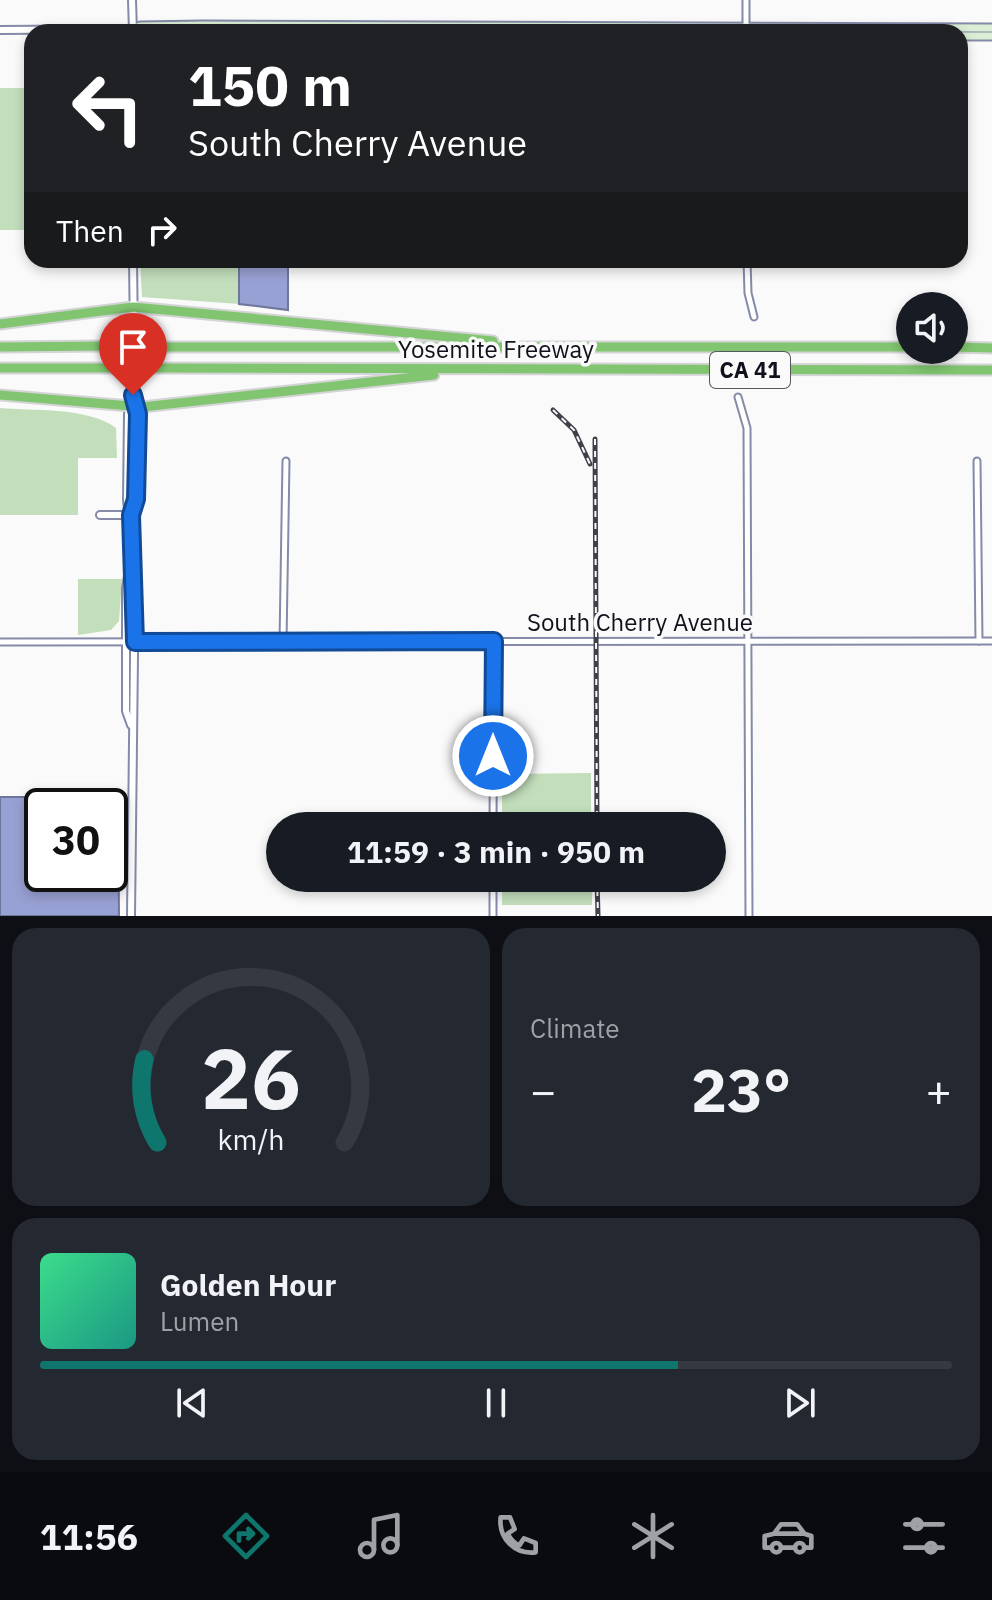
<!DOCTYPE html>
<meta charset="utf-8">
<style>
body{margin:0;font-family:"IBM Plex Sans",sans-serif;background:#242831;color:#f1f3f6;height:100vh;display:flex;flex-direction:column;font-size:30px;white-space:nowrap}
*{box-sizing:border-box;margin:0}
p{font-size:26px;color:#9ea1a6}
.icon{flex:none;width:44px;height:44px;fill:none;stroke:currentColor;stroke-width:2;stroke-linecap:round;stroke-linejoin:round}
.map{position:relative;height:916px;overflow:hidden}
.panel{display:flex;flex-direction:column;gap:12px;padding:12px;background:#0d0f14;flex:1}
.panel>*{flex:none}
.top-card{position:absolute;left:24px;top:24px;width:944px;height:244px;border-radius:24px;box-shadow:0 4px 12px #0003;background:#202124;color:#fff;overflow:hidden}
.controls{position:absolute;left:896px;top:292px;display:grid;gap:16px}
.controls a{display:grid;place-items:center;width:72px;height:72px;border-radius:50%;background:#171b24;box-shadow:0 4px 12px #0003;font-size:40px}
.speed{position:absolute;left:24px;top:788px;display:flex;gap:16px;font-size:40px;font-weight:700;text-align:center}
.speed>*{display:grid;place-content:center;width:104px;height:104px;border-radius:50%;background:#171b24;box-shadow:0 4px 12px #0003;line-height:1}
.speed .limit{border:4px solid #111;border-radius:12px;background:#fff;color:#111}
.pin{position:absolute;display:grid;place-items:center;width:68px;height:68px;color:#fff;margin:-82px -34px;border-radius:50% 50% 50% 0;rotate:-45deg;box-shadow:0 0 8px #0007}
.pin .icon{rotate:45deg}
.me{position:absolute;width:88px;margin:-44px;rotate:0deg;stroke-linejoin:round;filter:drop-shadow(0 0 6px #0008)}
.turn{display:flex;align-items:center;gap:28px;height:168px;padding:0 32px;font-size:36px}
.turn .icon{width:104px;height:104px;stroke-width:2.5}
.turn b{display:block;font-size:56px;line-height:68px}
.then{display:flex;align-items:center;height:76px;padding:0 32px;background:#0003;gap:16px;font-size:30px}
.big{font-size:60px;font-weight:700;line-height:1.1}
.panel .tile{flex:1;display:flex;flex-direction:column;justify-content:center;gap:12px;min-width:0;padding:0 28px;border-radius:24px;background:#242831}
.panel .dial{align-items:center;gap:0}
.dial svg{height:208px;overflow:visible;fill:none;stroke:#363941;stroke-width:7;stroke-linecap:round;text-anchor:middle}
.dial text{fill:#f1f3f6;stroke:none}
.song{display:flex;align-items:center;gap:24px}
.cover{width:96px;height:96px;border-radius:12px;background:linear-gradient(135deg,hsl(150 70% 55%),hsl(170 70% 35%))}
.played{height:8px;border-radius:4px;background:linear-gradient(90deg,#0f766e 70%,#363941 70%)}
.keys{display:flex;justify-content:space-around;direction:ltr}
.heat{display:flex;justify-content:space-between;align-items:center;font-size:44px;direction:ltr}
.panel .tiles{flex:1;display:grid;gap:12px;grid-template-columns:1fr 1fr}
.tile:last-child{grid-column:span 2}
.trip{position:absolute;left:266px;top:812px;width:460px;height:80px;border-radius:40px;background:#171b24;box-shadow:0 4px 12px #0003;font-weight:700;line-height:80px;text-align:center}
.tabs{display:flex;height:128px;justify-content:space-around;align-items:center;background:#090b0e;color:#9ea1a6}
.tabs .icon{width:56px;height:56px}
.tabs .current{color:#0f766e}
.tabs b{font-size:36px;color:#f1f3f6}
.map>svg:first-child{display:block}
</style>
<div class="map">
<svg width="992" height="916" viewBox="0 0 992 916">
<rect width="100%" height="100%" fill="#fafafa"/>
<g fill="#c2debb">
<rect x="0" y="88" width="32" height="142"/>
<polygon points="140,260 239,260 239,304 142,297"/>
<path d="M 0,408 C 34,411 88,407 116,428 L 117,458 L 78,458 L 78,515 L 0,515 Z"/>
<polygon points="78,579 122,579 119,621 111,630 78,635"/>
<polygon points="591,773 591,826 502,826 502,774"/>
<rect x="502" y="878" width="90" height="27"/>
</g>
<g fill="#98a1d3" stroke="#6f769c" stroke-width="2" fill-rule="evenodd">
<polygon points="239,260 288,260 288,310 239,304"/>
<path d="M 0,797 L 118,797 L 119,916 L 0,916 ZM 42,806 L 110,806 L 110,874 L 42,874 Z"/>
</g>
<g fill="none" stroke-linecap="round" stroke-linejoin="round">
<defs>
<g id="minor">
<polyline points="746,0 746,32"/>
<polyline points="747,260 748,293 754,317"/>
<polyline points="738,397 747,428 749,916"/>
<polyline points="977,461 979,641"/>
<polyline points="0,642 992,641"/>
<polyline points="283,642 286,461"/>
<polyline points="493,826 494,641"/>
<polyline points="493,916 493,878"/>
</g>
<g id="tertiary">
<polyline points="132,0 133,32"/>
<polyline points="0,30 133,29"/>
<polyline points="100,515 131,515 136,499 133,260"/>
<polyline points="131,725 126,711 126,588 131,558"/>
<polyline points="131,916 135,569 127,500 128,414 133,407"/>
</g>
<g id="secondary">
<polyline points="133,29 140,26 203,25 992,28"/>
<polyline points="960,36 992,36"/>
</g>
<g id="motorway">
<polyline points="0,324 133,307 493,341"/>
<polyline points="0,347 104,346"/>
<polyline points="155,347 910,347"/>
<polyline points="954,347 992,348"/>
<polyline points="0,368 104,368"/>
<polyline points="154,368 992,370"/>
<polyline points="0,395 142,407 434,375"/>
</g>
</defs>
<use href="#minor" stroke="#848aa8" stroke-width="9"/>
<use href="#tertiary" stroke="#848aa8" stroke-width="10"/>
<use href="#secondary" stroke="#848aa8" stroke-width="11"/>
<use href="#motorway" stroke="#d4d4d6" stroke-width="13"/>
<use href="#minor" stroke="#fff" stroke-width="5"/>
<use href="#tertiary" stroke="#fff" stroke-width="6"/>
<use href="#secondary" stroke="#d9eed4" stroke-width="7"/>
<use href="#motorway" stroke="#81c570" stroke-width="9"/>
<defs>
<g id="rail">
<polyline points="553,410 574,430 590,464"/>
<polyline points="595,439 597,826"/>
<polyline points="597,878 598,916"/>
</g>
</defs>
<use href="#rail" stroke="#3f4049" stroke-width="5"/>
<use href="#rail" stroke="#fafafa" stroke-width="2" stroke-dasharray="6" stroke-linecap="butt"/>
<defs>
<g id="motorway-bridge">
<polyline points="104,346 155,347"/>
<polyline points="104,368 154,368"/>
</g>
</defs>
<use href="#motorway-bridge" stroke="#d4d4d6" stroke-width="13" stroke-linecap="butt"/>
<use href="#motorway-bridge" stroke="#81c570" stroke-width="9"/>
</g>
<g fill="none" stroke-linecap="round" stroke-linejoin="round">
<defs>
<polyline id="route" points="133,395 138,414 136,499 131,515 135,642 494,641 493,756"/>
</defs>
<use href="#route" stroke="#114b97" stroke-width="20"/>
<use href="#route" stroke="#1a73e8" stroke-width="14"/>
</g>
<g text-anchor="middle" stroke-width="7" stroke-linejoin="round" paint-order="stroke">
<rect fill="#fafafa" stroke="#56575f" stroke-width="2" x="710" y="352" width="80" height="36" rx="6"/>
<g font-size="22" font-weight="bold" fill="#10111c">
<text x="750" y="378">CA 41</text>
</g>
<g font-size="24" fill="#10111c" stroke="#fafafa">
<text x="496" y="358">Yosemite Freeway</text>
<text x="640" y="631">South Cherry Avenue</text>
</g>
</g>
</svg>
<div class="controls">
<a><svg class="icon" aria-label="sound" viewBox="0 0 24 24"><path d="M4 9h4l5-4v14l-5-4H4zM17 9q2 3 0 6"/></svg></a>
</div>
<div class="speed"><div class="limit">30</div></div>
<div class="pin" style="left:133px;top:395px;background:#d93025"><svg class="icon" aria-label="arrive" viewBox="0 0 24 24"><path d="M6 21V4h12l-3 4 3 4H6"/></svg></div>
<svg class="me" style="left:493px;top:756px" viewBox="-20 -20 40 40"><circle r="17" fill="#1a73e8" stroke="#fff" stroke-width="3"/><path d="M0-11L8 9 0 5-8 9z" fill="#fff"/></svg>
<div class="trip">11:59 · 3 min · 950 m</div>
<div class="top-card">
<div class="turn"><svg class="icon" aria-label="left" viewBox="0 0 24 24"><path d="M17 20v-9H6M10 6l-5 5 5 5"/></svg><div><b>150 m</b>South Cherry Avenue</div></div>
<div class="then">Then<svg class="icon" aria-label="right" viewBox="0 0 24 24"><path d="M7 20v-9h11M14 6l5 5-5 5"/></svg></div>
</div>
</div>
<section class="panel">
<div class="tiles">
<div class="tile dial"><svg viewBox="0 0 100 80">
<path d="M14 69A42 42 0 1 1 86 69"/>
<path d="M14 69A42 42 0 0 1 9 37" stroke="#0f766e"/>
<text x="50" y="56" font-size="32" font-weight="700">26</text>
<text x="50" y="72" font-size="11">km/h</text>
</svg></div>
<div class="tile"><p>Climate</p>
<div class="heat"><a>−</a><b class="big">23°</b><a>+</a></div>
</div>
<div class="tile">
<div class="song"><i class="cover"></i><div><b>Golden Hour</b><p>Lumen</p></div></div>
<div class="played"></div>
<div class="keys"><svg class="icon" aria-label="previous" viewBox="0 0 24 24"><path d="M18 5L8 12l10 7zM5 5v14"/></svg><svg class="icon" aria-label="pause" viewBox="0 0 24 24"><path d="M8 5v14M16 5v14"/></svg><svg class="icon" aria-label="next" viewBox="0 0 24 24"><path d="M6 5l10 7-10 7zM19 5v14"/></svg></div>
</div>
</div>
</section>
<nav class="tabs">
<b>11:56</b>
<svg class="icon current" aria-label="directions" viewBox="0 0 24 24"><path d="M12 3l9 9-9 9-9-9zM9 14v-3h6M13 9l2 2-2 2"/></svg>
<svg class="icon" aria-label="music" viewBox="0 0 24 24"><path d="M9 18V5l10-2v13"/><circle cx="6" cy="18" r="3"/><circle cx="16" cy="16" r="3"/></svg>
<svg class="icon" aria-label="phone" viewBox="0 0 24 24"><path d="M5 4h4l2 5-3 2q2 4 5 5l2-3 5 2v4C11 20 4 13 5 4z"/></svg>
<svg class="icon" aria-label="climate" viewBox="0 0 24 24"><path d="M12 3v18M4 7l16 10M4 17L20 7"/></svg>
<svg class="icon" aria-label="car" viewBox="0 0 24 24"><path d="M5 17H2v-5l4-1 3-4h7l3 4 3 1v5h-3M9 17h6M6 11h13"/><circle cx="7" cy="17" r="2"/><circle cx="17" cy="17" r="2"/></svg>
<svg class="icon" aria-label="filters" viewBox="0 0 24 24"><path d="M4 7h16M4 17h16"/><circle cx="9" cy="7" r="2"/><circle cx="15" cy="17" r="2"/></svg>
</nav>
